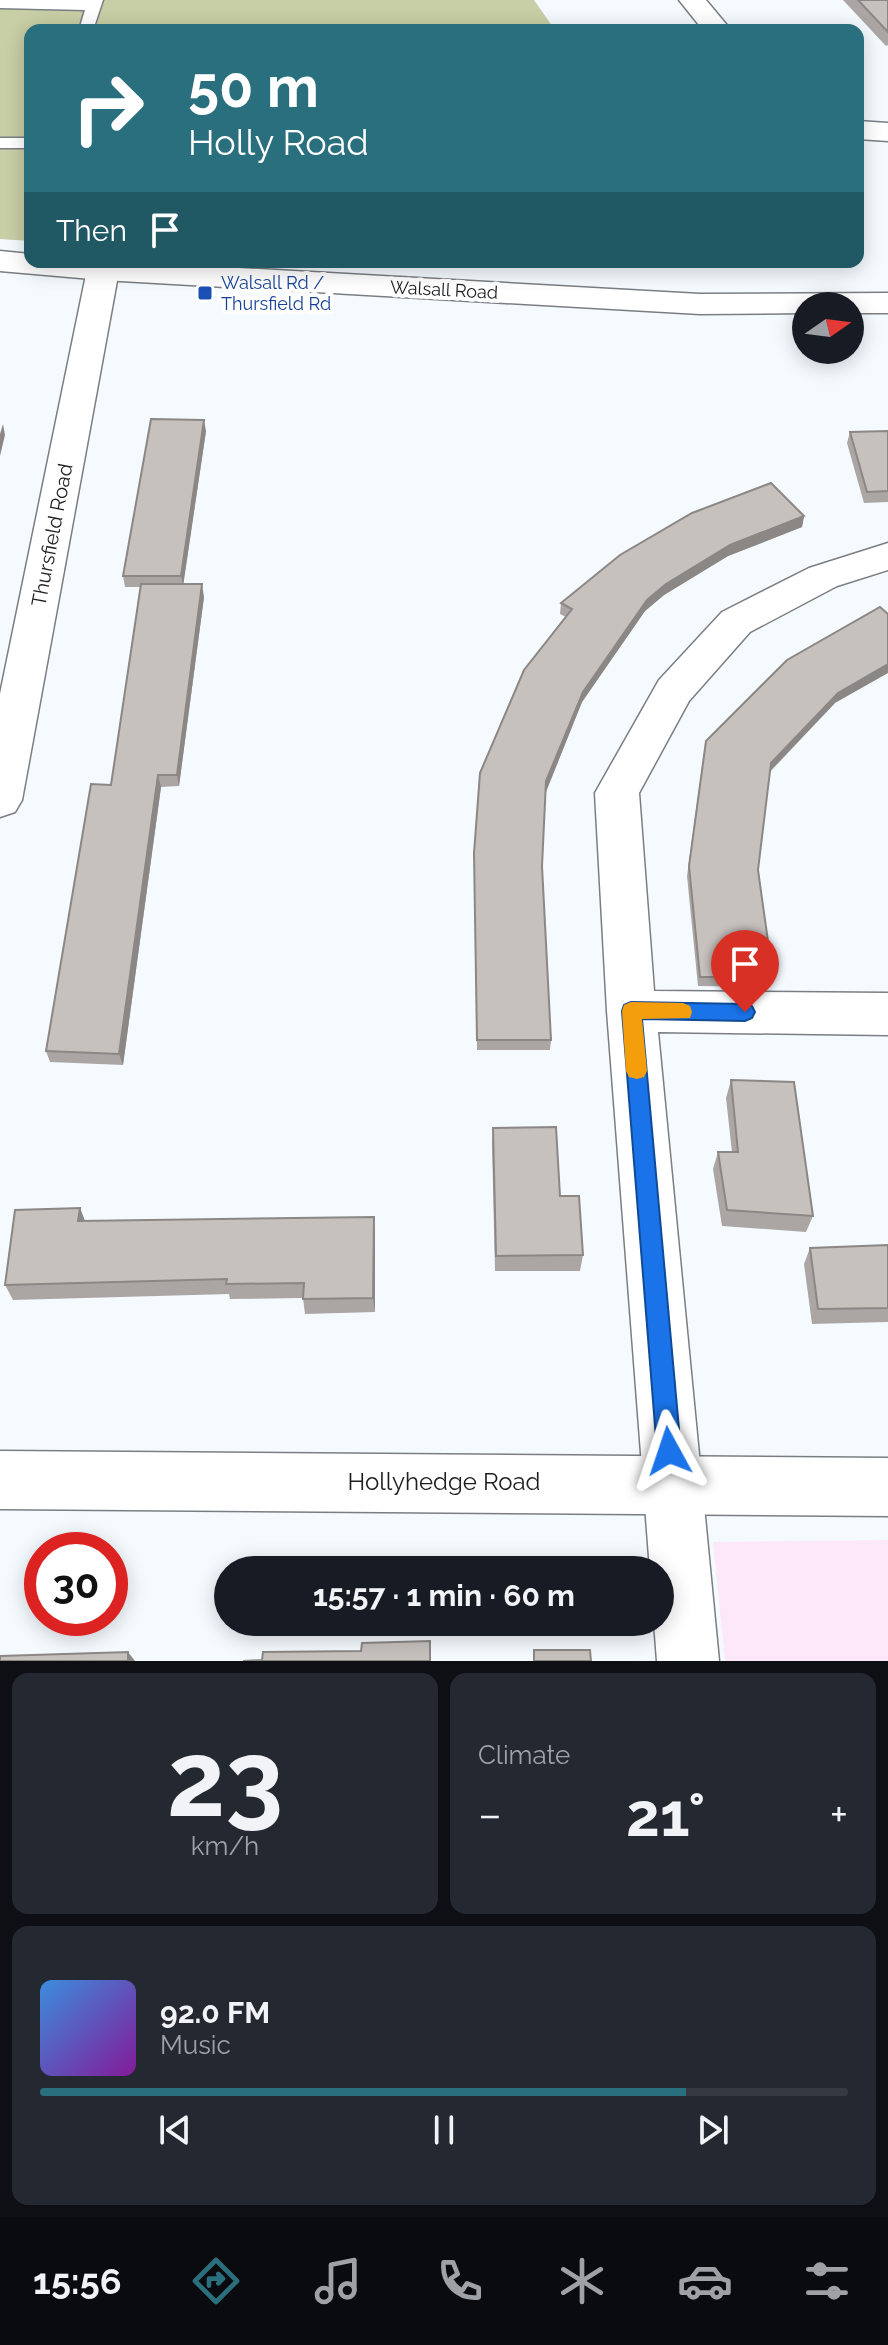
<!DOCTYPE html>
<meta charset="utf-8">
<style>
body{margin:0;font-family:Raleway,sans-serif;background:#242831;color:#f1f3f6;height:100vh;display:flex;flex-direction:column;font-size:30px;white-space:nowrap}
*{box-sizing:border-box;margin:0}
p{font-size:26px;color:#9ea1a6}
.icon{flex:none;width:44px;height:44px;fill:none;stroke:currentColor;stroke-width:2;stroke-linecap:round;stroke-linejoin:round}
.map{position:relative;height:1661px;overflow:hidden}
.drawer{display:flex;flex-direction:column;gap:12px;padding:12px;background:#0d0f14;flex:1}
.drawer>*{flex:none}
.guide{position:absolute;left:24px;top:24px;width:840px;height:244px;border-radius:16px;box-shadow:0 4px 20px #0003;background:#296f7d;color:#fff;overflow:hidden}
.needle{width:52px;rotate:76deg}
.buttons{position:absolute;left:792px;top:292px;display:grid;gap:16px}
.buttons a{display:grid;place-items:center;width:72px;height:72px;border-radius:50%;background:#171b24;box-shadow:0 4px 20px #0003;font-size:40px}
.speed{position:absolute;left:24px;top:1532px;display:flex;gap:16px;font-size:40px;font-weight:700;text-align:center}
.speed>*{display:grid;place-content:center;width:104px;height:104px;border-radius:50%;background:#171b24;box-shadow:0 4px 20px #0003;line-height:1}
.speed .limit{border:12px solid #d22;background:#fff;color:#111}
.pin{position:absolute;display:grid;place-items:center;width:68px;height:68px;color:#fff;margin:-82px -34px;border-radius:50% 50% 50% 0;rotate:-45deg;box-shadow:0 0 8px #0007}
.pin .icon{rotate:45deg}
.me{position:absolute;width:88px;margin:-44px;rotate:355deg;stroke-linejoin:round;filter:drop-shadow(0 0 6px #0008)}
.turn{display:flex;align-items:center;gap:28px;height:168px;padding:0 32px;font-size:36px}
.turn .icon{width:104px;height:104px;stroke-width:2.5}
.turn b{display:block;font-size:56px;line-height:68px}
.then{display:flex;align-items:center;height:76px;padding:0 32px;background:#0003;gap:16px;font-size:30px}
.big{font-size:60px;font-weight:700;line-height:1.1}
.drawer .card{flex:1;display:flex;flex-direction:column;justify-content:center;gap:12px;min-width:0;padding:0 28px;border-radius:16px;background:#242831}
.drawer .dial{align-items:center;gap:0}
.dial b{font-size:104px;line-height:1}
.song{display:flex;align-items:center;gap:24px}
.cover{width:96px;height:96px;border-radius:12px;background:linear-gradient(135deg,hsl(210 70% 55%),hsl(290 70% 35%))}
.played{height:8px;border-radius:4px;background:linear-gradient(90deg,#296f7d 80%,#363941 80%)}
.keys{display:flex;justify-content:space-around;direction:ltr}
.heat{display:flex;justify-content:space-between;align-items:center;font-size:44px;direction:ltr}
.drawer .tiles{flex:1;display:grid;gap:12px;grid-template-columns:1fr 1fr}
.card:last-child{grid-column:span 2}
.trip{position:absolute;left:214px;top:1556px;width:460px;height:80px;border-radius:40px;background:#171b24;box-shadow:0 4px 20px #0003;font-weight:700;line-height:80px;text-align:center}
.dock{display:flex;height:128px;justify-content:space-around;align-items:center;background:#090b0e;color:#9ea1a6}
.dock .icon{width:56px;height:56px}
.dock .on{color:#296f7d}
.dock b{font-size:36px;color:#f1f3f6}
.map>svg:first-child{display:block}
</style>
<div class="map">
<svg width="888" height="1661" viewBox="0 0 888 1661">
<rect width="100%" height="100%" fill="#f5faff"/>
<polygon fill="#fce8f8" points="888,1540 888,1661 725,1661 713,1542"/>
<polygon fill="#c8cea5" points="0,0 534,0 555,30 30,30 30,241 0,239"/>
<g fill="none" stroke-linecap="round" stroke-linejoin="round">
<defs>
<g id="service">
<polygon points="0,0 103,0 93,30 79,30 85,10 0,8"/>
<rect x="0" y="138" width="30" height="10"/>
</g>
<g id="minor">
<polygon points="679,0 706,0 731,30 703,30"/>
<polygon points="858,121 888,123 888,141 858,139"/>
<polygon points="96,262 114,263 119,270 22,800 15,812 0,817 0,694 87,270"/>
<polygon points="888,543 888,570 837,586 750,632 689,701 639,793 654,991 888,993 888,1035 658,1032 719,1661 657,1661 654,1622 660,1622 660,1570 650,1570 607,1011 595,793 659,680 722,612 809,568"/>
</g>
<polygon id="tertiary" points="0,1451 888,1458 888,1516 0,1509"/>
<polygon id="primary" points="0,251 30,254 30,262 132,262 700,294 888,293 888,313 850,313 850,306 806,306 806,313 700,314 103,280 0,271"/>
</defs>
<use href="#service" stroke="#7a7e82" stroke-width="3"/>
<use href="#minor" stroke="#7a7e82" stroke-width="3"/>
<use href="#tertiary" stroke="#7a7e82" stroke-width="3"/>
<use href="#primary" stroke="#7a7e82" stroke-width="3"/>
<use href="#service" fill="#fff" fill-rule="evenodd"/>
<use href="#minor" fill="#fff" fill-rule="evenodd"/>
<use href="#tertiary" fill="#fff" fill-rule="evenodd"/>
<use href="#primary" fill="#fff" fill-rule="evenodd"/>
</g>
<g fill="#aba6a3">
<polygon points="843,0 888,0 888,45 886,46"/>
<polygon points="206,431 183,584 204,597 179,786 161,787 123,1065 50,1062 46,1051 111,785 140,587 125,587 123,576"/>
<polygon points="888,431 888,502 864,503 847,443 850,432"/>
<polygon points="804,516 802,527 728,556 664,595 645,611 582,702 546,791 542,866 551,1040 550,1050 477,1050 474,864 566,617 560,614 561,603"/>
<polygon points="835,703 770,772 758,870 773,977 770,987 698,986 687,876 704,752"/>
<polygon points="731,1080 813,1216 806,1232 722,1226 713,1169 718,1152 732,1152 726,1098"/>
<polygon points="493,1128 560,1196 583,1255 580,1271 495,1271 492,1144"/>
<polygon points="80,1208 85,1221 374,1217 375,1233 375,1312 305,1314 303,1298 230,1299 229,1294 13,1300 5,1285"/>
<polygon points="888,1245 888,1322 812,1324 804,1264 810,1248"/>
</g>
<g fill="#8b8785">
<polygon points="204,420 206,431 183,587 181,576"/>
<polygon points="3,424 5,435 0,456 0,434"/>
<polygon points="804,516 802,527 728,556 664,595 645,611 582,702 546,792 546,781 583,692 647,600 666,584 730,545"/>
<polygon points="202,584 204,597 179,786 177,775"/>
<polygon points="888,664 888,673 835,703 768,773 771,763 838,693"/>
<polygon points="158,775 161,787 123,1065 119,1054"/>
<polygon points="80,1208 86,1224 78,1221"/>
<polygon points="374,1217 375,1233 375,1312 373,1298"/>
<polygon points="128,1652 135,1661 128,1661"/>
</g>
<g fill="#c7c1be" stroke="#8b8785" stroke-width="2">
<polygon points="858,0 888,0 888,32"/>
<polygon points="151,419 204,420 181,576 123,576"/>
<polygon points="888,431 888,491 867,492 850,432"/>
<polygon points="771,483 804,516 730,545 666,584 647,600 583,692 546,781 542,866 551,1040 477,1040 474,853 480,773 524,670 572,609 561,603 620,555 692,513"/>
<polygon points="141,584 202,584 177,775 158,775 119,1054 46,1051 91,784 111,785"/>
<polygon points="880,607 888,614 888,664 838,693 771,763 758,870 773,977 700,977 689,866 706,741 787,660"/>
<polygon points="731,1080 794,1082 813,1216 727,1210 718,1152 738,1152"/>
<polygon points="556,1127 560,1196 579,1196 583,1255 496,1256 493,1128"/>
<polygon points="80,1208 78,1221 374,1217 373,1298 303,1299 304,1283 226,1284 227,1279 5,1285 15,1210"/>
<polygon points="888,1245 888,1308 818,1309 810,1248"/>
<polygon points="430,1641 430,1661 243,1661 262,1660 263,1652 361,1651 362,1643"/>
<polygon points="534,1650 590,1650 591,1661 534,1661"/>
<polygon points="128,1652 128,1661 0,1661 0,1656"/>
</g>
<polygon fill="#1a73e8" stroke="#114b97" stroke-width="2" points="631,1002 745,1004 752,1006 755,1012 752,1018 745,1021 642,1019 681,1451 677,1460 669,1463 660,1460 657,1451 622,1011 624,1005"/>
<polygon fill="#f59e0b" points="631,1002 683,1003 690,1006 692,1012 690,1018 642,1019 647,1071 644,1077 637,1079 629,1077 626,1071 622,1011 624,1005"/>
<rect fill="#1a4fb4" stroke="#fff" stroke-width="3" x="197" y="285" width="16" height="16" rx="4"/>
<g text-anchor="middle" stroke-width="8" stroke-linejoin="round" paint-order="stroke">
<g font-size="18" fill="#164399" stroke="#fff" text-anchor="start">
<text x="221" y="289">Walsall Rd /<tspan x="221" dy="21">Thursfield Rd</tspan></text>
</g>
<g font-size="18" fill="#1c1e20" stroke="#fff">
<text transform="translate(444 290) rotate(3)" y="6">Walsall Road</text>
</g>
<g font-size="20" fill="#1c1e20" stroke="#fff">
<text transform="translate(52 535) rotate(-79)" y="7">Thursfield Road</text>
</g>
<g font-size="24" fill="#1c1e20" stroke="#fff">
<text x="444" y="1490">Hollyhedge Road</text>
</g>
</g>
</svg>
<div class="buttons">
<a><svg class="needle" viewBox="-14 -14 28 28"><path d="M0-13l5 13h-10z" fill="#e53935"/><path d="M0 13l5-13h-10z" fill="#9ea1a6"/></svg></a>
</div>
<div class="speed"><div class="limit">30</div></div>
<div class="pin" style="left:745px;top:1012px;background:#d93025"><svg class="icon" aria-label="arrive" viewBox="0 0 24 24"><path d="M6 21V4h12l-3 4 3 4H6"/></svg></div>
<svg class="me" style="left:669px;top:1451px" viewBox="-20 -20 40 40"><path d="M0-17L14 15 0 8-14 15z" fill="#1a73e8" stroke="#fff" stroke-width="4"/></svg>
<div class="trip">15:57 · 1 min · 60 m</div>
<div class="guide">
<div class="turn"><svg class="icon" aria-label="right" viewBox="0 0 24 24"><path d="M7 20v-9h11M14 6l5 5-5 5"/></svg><div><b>50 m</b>Holly Road</div></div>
<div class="then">Then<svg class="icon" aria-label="arrive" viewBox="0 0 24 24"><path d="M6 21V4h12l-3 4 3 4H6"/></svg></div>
</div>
</div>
<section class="drawer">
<div class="tiles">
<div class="card dial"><b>23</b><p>km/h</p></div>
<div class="card"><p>Climate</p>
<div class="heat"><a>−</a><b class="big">21°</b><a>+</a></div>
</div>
<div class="card">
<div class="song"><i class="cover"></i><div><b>92.0 FM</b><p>Music</p></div></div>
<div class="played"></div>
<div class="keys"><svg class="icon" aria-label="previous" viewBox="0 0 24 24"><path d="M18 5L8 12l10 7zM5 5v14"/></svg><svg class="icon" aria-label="pause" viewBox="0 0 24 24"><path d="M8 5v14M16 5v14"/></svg><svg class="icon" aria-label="next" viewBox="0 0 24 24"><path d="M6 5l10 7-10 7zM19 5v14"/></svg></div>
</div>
</div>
</section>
<nav class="dock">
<b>15:56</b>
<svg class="icon on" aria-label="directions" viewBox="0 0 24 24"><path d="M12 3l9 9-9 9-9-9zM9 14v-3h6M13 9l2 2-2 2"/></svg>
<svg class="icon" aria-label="music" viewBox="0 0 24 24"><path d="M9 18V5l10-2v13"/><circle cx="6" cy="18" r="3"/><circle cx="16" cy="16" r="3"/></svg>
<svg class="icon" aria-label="phone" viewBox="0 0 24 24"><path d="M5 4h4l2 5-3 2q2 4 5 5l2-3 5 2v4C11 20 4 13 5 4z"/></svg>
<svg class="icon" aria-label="climate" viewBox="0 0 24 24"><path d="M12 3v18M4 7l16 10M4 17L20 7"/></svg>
<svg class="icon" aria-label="car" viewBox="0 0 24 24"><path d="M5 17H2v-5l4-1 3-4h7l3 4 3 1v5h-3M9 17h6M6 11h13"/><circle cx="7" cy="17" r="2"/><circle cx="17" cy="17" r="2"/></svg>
<svg class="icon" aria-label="filters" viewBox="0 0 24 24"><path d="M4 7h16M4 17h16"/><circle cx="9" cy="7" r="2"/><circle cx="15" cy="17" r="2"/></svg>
</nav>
